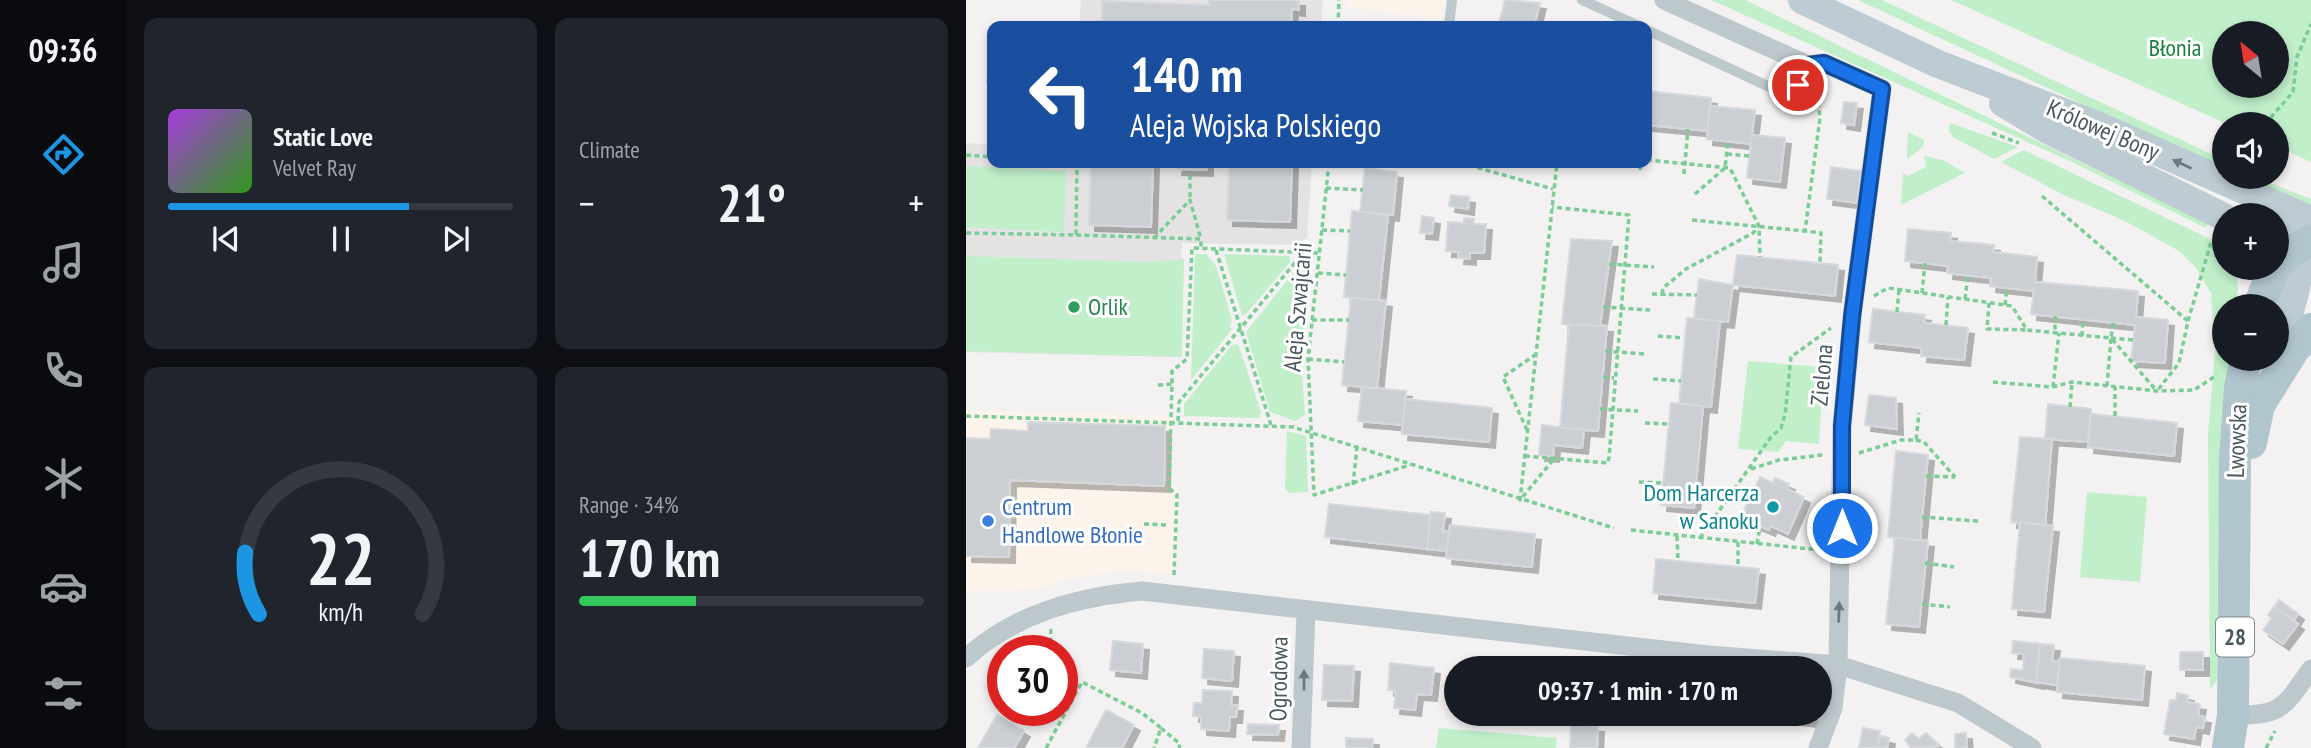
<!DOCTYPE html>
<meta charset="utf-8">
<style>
body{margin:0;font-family:"PT Sans Narrow",sans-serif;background:#20242c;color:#f1f3f6;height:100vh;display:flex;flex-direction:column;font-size:26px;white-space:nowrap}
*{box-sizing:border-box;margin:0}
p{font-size:23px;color:#9ea1a6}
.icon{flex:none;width:38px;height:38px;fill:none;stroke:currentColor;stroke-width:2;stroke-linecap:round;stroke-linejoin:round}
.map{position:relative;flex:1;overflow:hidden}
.sheet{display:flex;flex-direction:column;gap:18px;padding:18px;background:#0d0f14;width:840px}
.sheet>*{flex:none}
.top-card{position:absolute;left:21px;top:21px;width:665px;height:147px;border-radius:14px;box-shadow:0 4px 10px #0003;background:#1a4fa0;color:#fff;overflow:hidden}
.needle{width:46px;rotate:330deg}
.tools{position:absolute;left:1246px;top:21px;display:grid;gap:14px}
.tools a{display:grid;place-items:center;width:77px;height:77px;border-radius:50%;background:#171b24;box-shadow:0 4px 10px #0003;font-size:35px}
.speed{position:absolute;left:21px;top:635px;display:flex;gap:14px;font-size:35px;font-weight:700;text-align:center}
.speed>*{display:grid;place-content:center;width:91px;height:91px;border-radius:50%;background:#171b24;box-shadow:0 4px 10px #0003;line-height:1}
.speed .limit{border:10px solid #d22;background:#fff;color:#111}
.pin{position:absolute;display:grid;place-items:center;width:60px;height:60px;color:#fff;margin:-30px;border:4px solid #fff;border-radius:50%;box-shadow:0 2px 7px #0007}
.me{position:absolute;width:77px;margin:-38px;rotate:0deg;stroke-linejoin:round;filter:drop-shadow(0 0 5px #0008)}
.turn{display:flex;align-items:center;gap:24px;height:147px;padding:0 28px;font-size:32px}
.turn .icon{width:91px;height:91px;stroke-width:2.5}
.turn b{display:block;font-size:49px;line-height:60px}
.big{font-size:52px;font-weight:700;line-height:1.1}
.sheet .card{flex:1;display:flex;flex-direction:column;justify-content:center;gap:10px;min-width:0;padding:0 24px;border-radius:14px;background:#20242c}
.sheet .dial{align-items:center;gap:0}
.dial svg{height:182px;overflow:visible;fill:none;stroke:#363941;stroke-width:7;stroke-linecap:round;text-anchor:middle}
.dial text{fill:#f1f3f6;stroke:none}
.song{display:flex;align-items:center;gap:21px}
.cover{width:84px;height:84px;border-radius:10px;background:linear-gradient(135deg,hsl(280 70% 55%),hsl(110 70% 35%))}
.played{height:7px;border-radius:4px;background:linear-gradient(90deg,#1c95e2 70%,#363941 70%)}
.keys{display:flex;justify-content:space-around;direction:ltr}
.heat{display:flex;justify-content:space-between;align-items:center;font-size:38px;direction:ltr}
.charge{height:10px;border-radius:5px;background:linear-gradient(90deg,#34c759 34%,#363941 0)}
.sheet .tiles{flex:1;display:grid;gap:18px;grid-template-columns:repeat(2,1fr)}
.trip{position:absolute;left:478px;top:656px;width:388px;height:70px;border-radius:35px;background:#171b24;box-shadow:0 4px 10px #0003;font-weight:700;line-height:70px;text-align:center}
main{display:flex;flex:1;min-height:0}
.tabs{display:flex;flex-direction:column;width:126px;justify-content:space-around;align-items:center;background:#090b0e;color:#9ea1a6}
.tabs .icon{width:49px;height:49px}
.tabs .active{color:#1c95e2}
.tabs b{font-size:32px;color:#f1f3f6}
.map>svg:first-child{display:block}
</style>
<main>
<nav class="tabs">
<b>09:36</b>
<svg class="icon active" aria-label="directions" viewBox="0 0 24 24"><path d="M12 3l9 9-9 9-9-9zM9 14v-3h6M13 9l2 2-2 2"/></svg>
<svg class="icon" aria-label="music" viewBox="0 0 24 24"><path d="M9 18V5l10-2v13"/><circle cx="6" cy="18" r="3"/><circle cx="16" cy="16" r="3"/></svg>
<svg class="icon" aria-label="phone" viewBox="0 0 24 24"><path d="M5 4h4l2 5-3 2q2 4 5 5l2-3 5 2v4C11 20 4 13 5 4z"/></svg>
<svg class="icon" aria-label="climate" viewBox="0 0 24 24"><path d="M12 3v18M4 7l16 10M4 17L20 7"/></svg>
<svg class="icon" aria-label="car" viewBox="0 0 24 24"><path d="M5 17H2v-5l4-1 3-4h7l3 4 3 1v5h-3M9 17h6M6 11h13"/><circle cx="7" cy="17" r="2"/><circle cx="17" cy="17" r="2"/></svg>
<svg class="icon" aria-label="filters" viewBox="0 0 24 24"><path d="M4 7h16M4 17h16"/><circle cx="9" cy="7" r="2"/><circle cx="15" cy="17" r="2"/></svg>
</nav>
<section class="sheet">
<div class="tiles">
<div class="card">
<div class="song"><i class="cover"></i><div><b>Static Love</b><p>Velvet Ray</p></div></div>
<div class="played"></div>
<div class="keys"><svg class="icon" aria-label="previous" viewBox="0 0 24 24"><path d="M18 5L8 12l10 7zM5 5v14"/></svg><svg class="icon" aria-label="pause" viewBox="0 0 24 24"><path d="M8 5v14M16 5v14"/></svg><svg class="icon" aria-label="next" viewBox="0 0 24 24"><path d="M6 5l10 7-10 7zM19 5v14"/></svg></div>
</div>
<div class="card"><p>Climate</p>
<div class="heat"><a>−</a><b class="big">21°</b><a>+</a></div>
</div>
<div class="card dial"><svg viewBox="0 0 100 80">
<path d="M14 69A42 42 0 1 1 86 69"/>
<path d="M14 69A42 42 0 0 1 8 42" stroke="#1c95e2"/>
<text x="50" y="56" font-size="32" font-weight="700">22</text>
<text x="50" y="72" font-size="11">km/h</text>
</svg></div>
<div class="card"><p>Range · 34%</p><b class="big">170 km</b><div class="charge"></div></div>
</div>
</section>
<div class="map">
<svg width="1345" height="748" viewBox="0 0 1345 748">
<defs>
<filter id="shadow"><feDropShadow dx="6" dy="6" stdDeviation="0" flood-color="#0004"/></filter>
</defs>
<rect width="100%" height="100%" fill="#f3f1f1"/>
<g fill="#fcf4eb">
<polygon points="381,0 479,0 476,20 381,7"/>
<polygon points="0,410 207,416 205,484 212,491 209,574 153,571 99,580 70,590 0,591"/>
</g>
<g fill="#e4e2e3">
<polygon points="115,0 357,0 355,26 113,26"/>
<polygon points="0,143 26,145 26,163 346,163 341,238 328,245 216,243 211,357 0,352"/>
</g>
<g fill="#c0efca" fill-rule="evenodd">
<polygon points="745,0 779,0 1242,224 1240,228 1106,162"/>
<polygon points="892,0 916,0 1258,160 1258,170"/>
<path d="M 985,0 L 1345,0 L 1345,162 L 1311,146 L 1311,124 L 1261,124 ZM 1258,33 L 1311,33 L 1311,86 L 1258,86 Z"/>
<polygon points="984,123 1052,147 1028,159 987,137 983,131"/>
<polygon points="942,132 958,140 957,147 941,159"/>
<polygon points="1058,150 1242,238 1258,251 1258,268 1269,268 1272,289 1270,306 1258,306 1258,359 1263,359 1261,372 1266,373 1252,530 1251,680 1244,689 1242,434 1249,351 1245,293 1230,268 1213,251 1159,221 1098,195 1035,162"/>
<polygon points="958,156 977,160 999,173 935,205 937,173 942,176 960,167"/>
<polygon points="0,166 100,171 98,232 0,227"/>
<polygon points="1288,177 1345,199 1345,209 1283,181"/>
<polygon points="229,254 240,254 250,266 266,320 263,328 267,328 225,380"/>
<polygon points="258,254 324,256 324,262 280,314 276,315"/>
<polygon points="0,256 182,262 218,259 216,357 0,351"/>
<polygon points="341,256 347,260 335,359 339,415 329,421 304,412 280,332"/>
<polygon points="272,344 295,412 293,418 218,416 218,404 266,345"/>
<polygon points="782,361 857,367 853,444 820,441 812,452 772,449"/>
<polygon points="321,431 340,436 342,492 323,493 319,488"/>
<polygon points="1121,492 1181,497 1174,582 1114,577"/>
<polygon points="473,728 591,738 590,748 470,748"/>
</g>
<g fill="#cbcfd3" stroke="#d5d8dc" stroke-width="2" filter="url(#shadow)">
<polygon points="243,0 333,0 333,10 326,9 325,26 130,26 130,21 136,21 136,1 243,5"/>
<polygon points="539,0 574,3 568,26 533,23"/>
<polygon points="23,56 26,56 26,84 21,83"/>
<polygon points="681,91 745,98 742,131 681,125"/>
<polygon points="878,102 891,103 888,125 875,123"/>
<polygon points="744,106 789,110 785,144 741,139"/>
<polygon points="786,135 819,138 814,182 781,178"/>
<polygon points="125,163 187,163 185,227 123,225"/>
<polygon points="211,163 241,163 241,170 210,169"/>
<polygon points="263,163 326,163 324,222 261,220"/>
<polygon points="865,167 895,171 891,203 861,199"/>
<polygon points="399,168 431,172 427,215 394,212"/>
<polygon points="485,195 503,197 502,209 483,206"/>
<polygon points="386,211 422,215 413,300 378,297"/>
<polygon points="456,216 468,218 466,234 454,233"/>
<polygon points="498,218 508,219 508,224 520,224 518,253 504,253 504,259 492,258 493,252 480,251 482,222 498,223"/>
<polygon points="942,229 985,233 984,241 1028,245 1027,252 1071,257 1069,282 1172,291 1170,317 1202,320 1199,363 1165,361 1169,325 1065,314 1068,291 1024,286 1025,278 981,273 982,266 939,261"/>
<polygon points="605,239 646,241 634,327 596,324"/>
<polygon points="771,255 872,265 869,296 767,285"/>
<polygon points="733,279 767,285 762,322 728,319"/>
<polygon points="385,298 420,301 411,388 376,385"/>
<polygon points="907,309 959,315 958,323 1002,328 998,360 955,356 956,348 903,342"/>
<polygon points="721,318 754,321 745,407 713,404"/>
<polygon points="603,325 641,326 632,431 594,428"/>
<polygon points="396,387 440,391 437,425 392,421"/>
<polygon points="903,395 930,398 931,429 899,425"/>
<polygon points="439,399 526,408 523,442 436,434"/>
<polygon points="705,403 737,406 728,508 695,505"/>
<polygon points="1082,404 1125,409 1122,442 1079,439"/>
<polygon points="1125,414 1211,423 1208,456 1122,447"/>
<polygon points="62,422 199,426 198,486 44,480 43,557 0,556 0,438 24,439 25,429 62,431"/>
<polygon points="576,425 618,430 616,448 588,445 587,456 573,455"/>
<polygon points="1054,437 1086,439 1079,526 1045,522"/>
<polygon points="930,451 962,455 954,540 922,537"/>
<polygon points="794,477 807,483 809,478 823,484 821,489 838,497 822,534 805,526 803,530 789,524 791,520 777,513 783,500 777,498 782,486 789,489"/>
<polygon points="363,504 464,515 461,549 359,537"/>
<polygon points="465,512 479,513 477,531 483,532 481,551 461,549"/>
<polygon points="1054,522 1087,526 1078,612 1046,609"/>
<polygon points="484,525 569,534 566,567 480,558"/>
<polygon points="929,538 962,541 953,627 920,624"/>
<polygon points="690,559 793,569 789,603 687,593"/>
<polygon points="1313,600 1332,614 1328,620 1308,607"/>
<polygon points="1308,607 1332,624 1317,644 1297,630 1306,618 1302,615"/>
<polygon points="147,641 177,644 175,673 144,670"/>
<polygon points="1047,641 1074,644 1072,683 1044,677 1045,669 1057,670 1058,654 1046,653"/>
<polygon points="1074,644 1088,645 1086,661 1094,662 1091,685 1070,682"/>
<polygon points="238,649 268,651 266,681 236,678"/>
<rect x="1214" y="652" width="23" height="18"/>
<polygon points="1094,658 1179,666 1176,700 1091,692"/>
<polygon points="424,663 468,668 465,695 451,694 449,710 428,708 430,691 422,690"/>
<polygon points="358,665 388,666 386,701 356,700"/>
<polygon points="237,690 266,691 265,705 271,705 270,717 264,717 263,731 235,729 235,717 227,716 228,703 236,703"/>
<polygon points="1211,693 1222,695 1221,702 1234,704 1232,716 1239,717 1237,728 1230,727 1228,739 1198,734 1204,700 1210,700"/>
<polygon points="140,710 168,725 156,748 120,748"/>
<polygon points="818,714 846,714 846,721 818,718"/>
<polygon points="31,715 58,731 48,748 12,748"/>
<polygon points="282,724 313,725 312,735 281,734"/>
<polygon points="605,725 632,726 631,748 604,748"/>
<polygon points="897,728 914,731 911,748 893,748"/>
<polygon points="946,733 953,739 960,733 974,746 945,748 939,740"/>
<polygon points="1000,733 1001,748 989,748 989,734"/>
<polygon points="913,736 923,738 921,748 911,748"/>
<polygon points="380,738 407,739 406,748 380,748"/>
</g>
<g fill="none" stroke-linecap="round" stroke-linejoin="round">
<g stroke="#79cd95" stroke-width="3.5" stroke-dasharray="5 3.5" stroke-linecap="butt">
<polyline points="372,26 373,0"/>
<polyline points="850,85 854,118 839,231 855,233 854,263"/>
<polyline points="1299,124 1327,92 1331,57 1345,24"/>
<polyline points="1026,133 1053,143"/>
<polyline points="761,154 784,156"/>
<polyline points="0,155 26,157"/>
<polyline points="681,160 764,168 793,226 794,257"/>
<polyline points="97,163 111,163"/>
<polyline points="363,163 342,359 348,495 444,465"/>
<polyline points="495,163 587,189"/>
<polyline points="630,167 631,163"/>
<polyline points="674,170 675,163"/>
<polyline points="718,174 722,129"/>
<polyline points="224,175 224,200"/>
<polyline points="360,188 397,190"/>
<polyline points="729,194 759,168 762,141"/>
<polyline points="1076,196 1222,321 1213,363 1191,391"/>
<polyline points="726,220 839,231"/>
<polyline points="356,230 384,231"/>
<polyline points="0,233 110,235 111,164"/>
<polyline points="110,235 235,239 235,249"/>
<polyline points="188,238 224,200 235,239"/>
<polyline points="250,250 305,425"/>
<polyline points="643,264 688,267"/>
<polyline points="352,273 380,275"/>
<polyline points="956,293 959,263"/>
<polyline points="686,294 731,295"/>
<polyline points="696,294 697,288 720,269 787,233 792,227"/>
<polyline points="908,296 922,288 1046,306 1061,330 1145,338 1141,386"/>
<polyline points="999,299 1002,275"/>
<polyline points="1023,303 1021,329 1061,330"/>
<polyline points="1039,305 1041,288"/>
<polyline points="637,307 684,310"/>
<polyline points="931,312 933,290"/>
<polyline points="1089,316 1089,333"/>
<polyline points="346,320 383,320"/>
<polyline points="1222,321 1246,239"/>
<polyline points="1147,323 1145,338 1189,389"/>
<polyline points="980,325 982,297"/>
<polyline points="692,336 717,338"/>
<polyline points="1116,336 1117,319"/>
<polyline points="1145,338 1167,340"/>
<polyline points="639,351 678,354"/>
<polyline points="342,359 378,362"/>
<polyline points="637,377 648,378"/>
<polyline points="687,379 715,381"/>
<polyline points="1027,382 1086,387 1106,382 1191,391 1228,390 1251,375"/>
<polyline points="192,385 206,384"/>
<polyline points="1087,387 1093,333"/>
<polyline points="1104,407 1106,382"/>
<polyline points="634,409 672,411"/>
<polyline points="0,416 327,427 648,528"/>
<polyline points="1149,416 1149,387"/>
<polyline points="212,421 213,402 337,253"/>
<polyline points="679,423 703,424"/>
<polyline points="561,430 537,377 569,355"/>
<polyline points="950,440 958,442 989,477"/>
<polyline points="893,453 935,440 950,440 953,413"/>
<polyline points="559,456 642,463 643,457 663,215 586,207"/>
<polyline points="587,460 554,500 591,163"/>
<polyline points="785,469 813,460 856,455"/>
<polyline points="960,476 989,477"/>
<polyline points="673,482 697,483"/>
<polyline points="387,485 391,447"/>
<polyline points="956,517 1012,521"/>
<polyline points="178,524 203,525"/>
<polyline points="665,530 854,550"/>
<polyline points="711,536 712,561"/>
<polyline points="734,538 805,437 815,428 819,415 825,357 865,328"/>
<polyline points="772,542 772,567"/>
<polyline points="791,544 794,527"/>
<polyline points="959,563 988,567"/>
<polyline points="208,575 211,495 203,488 206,384 206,371 221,359 226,248 354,253"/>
<polyline points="956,604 984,607"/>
<polyline points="84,651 85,629"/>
<polyline points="195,728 214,744 213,748"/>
<polyline points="80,748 116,682 176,713 195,728 188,748"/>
<polyline points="1300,748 1309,731"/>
</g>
<g stroke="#bdc8cd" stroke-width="10">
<polyline points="616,0 673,26"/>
<polyline points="483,26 486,0"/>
<polyline points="681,30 825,97 842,65"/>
</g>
<g stroke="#bdc8cd" stroke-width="19">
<polyline points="698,0 842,65 858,63 916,89 887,308 876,426 872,665 867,708 852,748"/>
<path d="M 0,658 C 50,613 111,597 176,591 L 742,655 L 872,665 L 992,703 L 1066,748"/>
<path d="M 1267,715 C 1316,716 1318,707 1345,669"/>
<polyline points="335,748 340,611"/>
</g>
<g stroke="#bdcbd2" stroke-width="28">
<polyline points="836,0 972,64 1131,125 1345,220"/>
<polyline points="1037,103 1082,130 1258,217"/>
<path d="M 1311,351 C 1323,313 1345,263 1325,226"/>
</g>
<g stroke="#b1c5cf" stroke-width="32">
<polyline points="1311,264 1323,252 1345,241"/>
<polyline points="1293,306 1308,268"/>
<polyline points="1285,443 1293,405 1328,349 1345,329"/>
<polyline points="1262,748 1267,715 1269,458 1274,387 1280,359"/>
</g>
</g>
<defs><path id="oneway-solid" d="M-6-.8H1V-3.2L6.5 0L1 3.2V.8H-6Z" transform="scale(1.75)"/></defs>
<use fill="#6c7a81" href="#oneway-solid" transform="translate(1216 164) rotate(-155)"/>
<g fill="#6c7a7f">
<use href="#oneway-solid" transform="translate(873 612) rotate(-88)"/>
<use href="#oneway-solid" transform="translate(338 680) rotate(-90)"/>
</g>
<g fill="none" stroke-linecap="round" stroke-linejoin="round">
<defs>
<polyline id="route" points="832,85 842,65 858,63 916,89 886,317 876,426 876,528"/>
</defs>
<use href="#route" stroke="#114b97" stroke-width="18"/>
<use href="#route" stroke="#1a73e8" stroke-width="12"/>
</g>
<circle fill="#2e9e5b" stroke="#fff" stroke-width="2.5" cx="108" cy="307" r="7"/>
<circle fill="#0f9aa8" stroke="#fff" stroke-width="2.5" cx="807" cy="507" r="7"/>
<circle fill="#3f7fe0" stroke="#fff" stroke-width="2.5" cx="22" cy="521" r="7"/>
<g text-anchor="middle" stroke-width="6" stroke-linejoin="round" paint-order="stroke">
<rect fill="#fff" stroke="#808a8e" stroke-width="2" x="1250" y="617.5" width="38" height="39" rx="5"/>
<g font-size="23" font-weight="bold" fill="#49585e">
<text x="1269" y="645">28</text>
</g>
<g font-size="24" fill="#19803a" stroke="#fff">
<text x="1209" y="56">Błonia</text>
</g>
<g font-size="24" fill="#49585e" stroke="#fff">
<text transform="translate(1137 130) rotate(23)" y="8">Królowej Bony</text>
<text transform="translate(332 307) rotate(-85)" y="8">Aleja Szwajcarii</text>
<text transform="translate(856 375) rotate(-85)" y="8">Zielona</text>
<text transform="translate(1271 441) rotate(-88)" y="8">Lwowska</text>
<text transform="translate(313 679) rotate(-89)" y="8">Ogrodowa</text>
</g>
<g font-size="24" fill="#27864d" stroke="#fff" text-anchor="start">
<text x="122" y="315">Orlik</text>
</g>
<g font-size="24" fill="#0d838f" stroke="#fff" text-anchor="end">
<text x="793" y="501">Dom Harcerza<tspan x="793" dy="28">w Sanoku</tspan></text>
</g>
<g font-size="24" fill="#366cbe" stroke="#fff" text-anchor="start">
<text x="36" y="515">Centrum<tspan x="36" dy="28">Handlowe Błonie</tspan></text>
</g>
</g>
</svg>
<div class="tools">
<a><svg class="needle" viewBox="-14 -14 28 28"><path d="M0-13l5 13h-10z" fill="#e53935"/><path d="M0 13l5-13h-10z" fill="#9ea1a6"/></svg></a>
<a><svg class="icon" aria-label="sound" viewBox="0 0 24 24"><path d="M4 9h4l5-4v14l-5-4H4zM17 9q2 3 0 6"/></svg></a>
<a>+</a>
<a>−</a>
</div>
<div class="speed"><div class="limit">30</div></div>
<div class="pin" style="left:832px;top:85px;background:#d93025"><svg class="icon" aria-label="arrive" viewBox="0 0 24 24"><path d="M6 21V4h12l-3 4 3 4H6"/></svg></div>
<svg class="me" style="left:876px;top:528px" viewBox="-20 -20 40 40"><circle r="17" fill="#1a73e8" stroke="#fff" stroke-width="3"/><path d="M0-11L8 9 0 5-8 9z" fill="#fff"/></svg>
<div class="trip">09:37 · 1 min · 170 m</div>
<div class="top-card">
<div class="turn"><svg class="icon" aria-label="left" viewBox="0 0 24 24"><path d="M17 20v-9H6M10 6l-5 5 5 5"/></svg><div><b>140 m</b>Aleja Wojska Polskiego</div></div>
</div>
</div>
</main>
